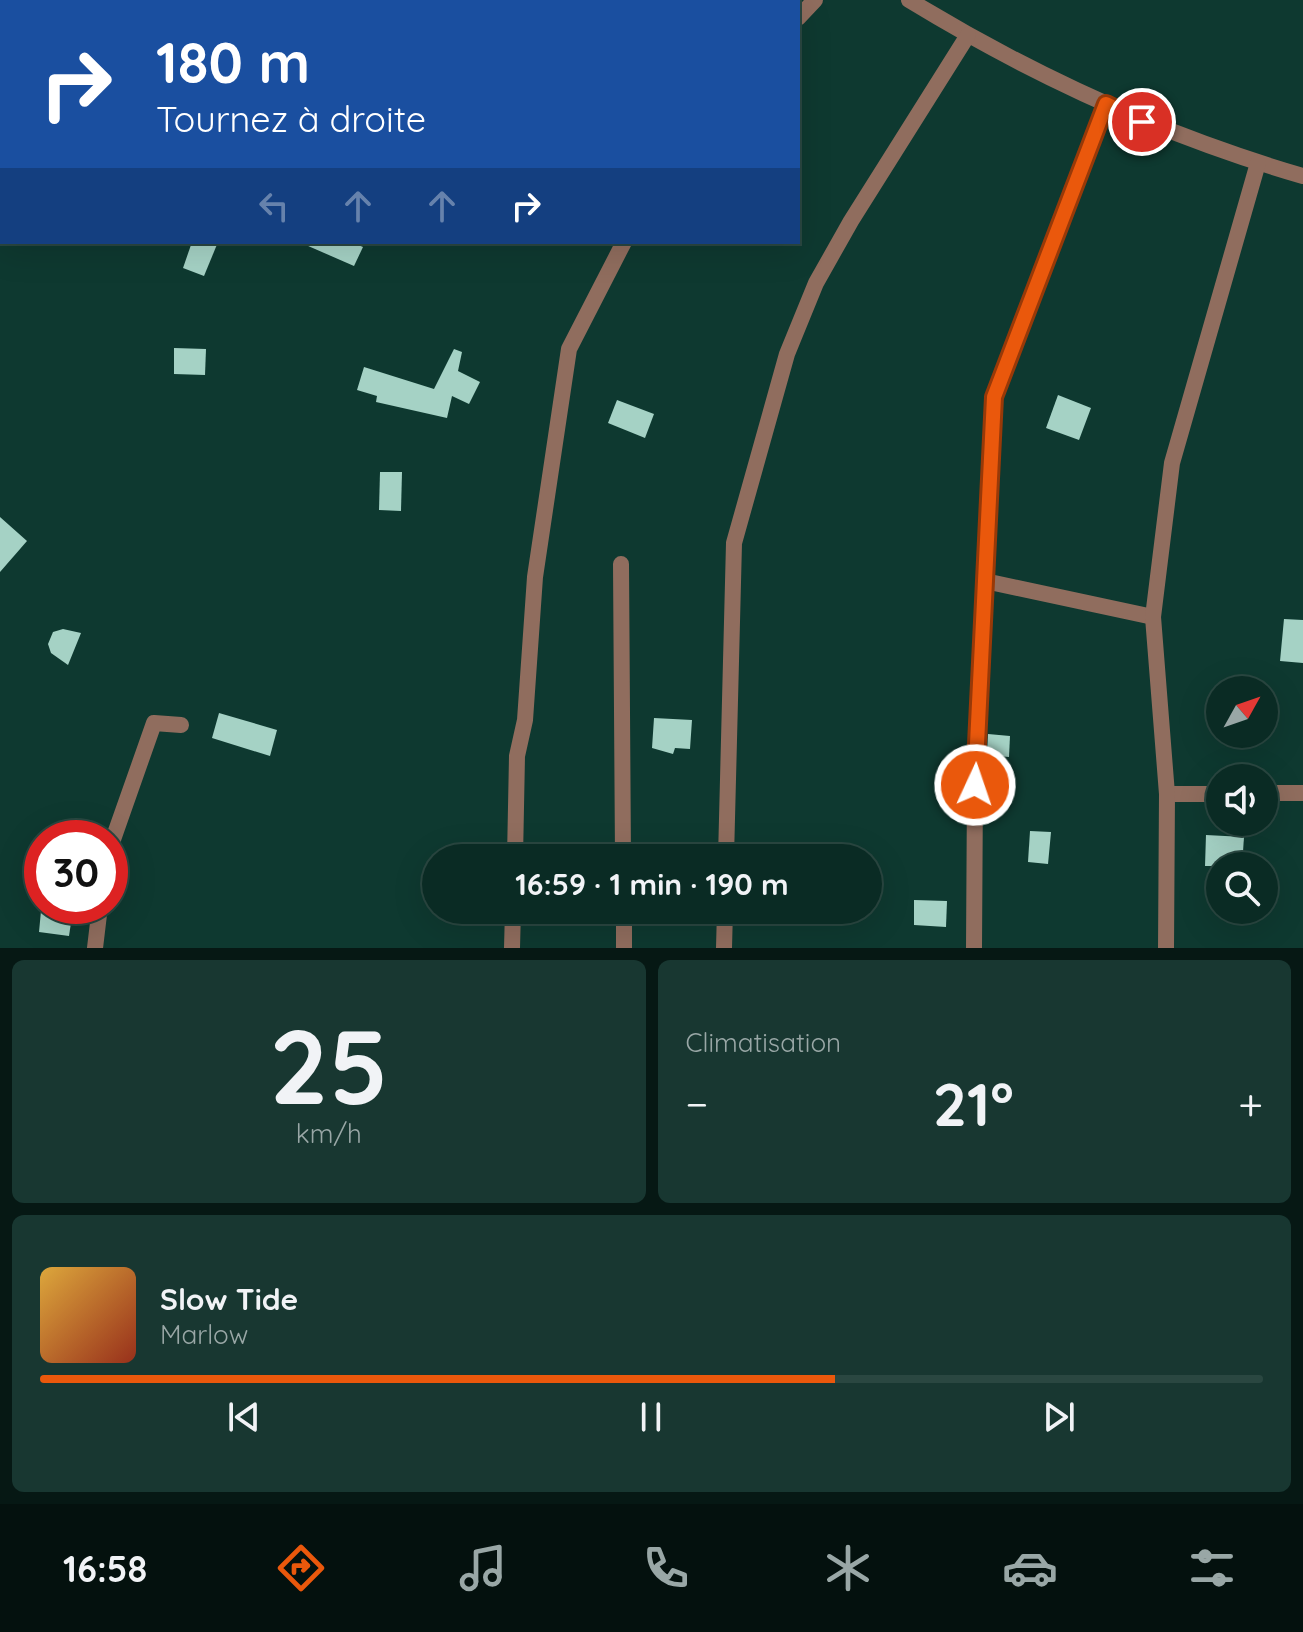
<!DOCTYPE html>
<html lang="fr">
<meta charset="utf-8">
<style>
body{margin:0;font-family:Quicksand,sans-serif;background:#183731;color:#f1f3f6;height:100vh;display:flex;flex-direction:column;font-size:30px;white-space:nowrap}
*{box-sizing:border-box;margin:0}
p{font-size:26px;color:#99a7a6}
.icon{flex:none;width:44px;height:44px;fill:none;stroke:currentColor;stroke-width:2;stroke-linecap:round;stroke-linejoin:round}
.map{position:relative;height:948px;overflow:hidden}
.side{display:flex;flex-direction:column;gap:12px;padding:12px;background:#061814;flex:1}
.side>*{flex:none}
.banner{position:absolute;left:0px;top:0px;width:800px;height:244px;box-shadow:0 8px 32px #0002,0 0 0 2px #2a4741;background:#1a4fa0;color:#fff;overflow:hidden}
.needle{width:52px;rotate:50deg}
.tools{position:absolute;left:1206px;top:676px;display:grid;gap:16px}
.tools a{display:grid;place-items:center;width:72px;height:72px;border-radius:50%;background:#0a2b24;box-shadow:0 8px 32px #0002,0 0 0 2px #2a4741;font-size:40px}
.speed{position:absolute;left:24px;top:820px;display:flex;gap:16px;font-size:40px;font-weight:700;text-align:center}
.speed>*{display:grid;place-content:center;width:104px;height:104px;border-radius:50%;background:#0a2b24;box-shadow:0 8px 32px #0002,0 0 0 2px #2a4741;line-height:1}
.speed .limit{border:12px solid #d22;background:#fff;color:#111}
.pin{position:absolute;display:grid;place-items:center;width:68px;height:68px;color:#fff;margin:-34px;border:4px solid #fff;border-radius:50%;box-shadow:0 2px 8px #0007}
.me{position:absolute;width:88px;margin:-44px;rotate:3deg;stroke-linejoin:round;filter:drop-shadow(0 0 6px #0008)}
.turn{display:flex;align-items:center;gap:28px;height:168px;padding:0 24px;font-size:36px}
.turn .icon{width:104px;height:104px;stroke-width:2.5}
.turn b{display:block;font-size:56px;line-height:68px}
.lanes{display:flex;align-items:center;height:76px;padding:0 24px;background:#0003;justify-content:center;gap:40px;direction:ltr}
.lanes .off{opacity:.35}
.big{font-size:60px;font-weight:700;line-height:1.1}
.side .widget{flex:1;display:flex;flex-direction:column;justify-content:center;gap:12px;min-width:0;padding:0 28px;border-radius:12px;background:#183731}
.side .dial{align-items:center;gap:0}
.dial b{font-size:104px;line-height:1}
.song{display:flex;align-items:center;gap:24px}
.cover{width:96px;height:96px;border-radius:12px;background:linear-gradient(135deg,hsl(40 70% 55%),hsl(10 70% 35%))}
.played{height:8px;border-radius:4px;background:linear-gradient(90deg,#ea580c 65%,#2a4741 65%)}
.keys{display:flex;justify-content:space-around;direction:ltr}
.heat{display:flex;justify-content:space-between;align-items:center;font-size:44px;direction:ltr}
.side .tiles{flex:1;display:grid;gap:12px;grid-template-columns:1fr 1fr}
.widget:last-child{grid-column:span 2}
.trip{position:absolute;left:422px;top:844px;width:460px;height:80px;border-radius:40px;background:#0a2b24;box-shadow:0 8px 32px #0002,0 0 0 2px #2a4741;font-weight:700;line-height:80px;text-align:center}
.dock{display:flex;height:128px;justify-content:space-around;align-items:center;background:#04110e;color:#99a7a6}
.dock .icon{width:56px;height:56px}
.dock .current{color:#ea580c}
.dock b{font-size:36px;color:#f1f3f6}
.map>svg:first-child{display:block}
</style>
<div class="map">
<svg width="1303" height="948" viewBox="0 0 1303 948">
<rect width="100%" height="100%" fill="#0e3930"/>
<g fill="#a5d2c5">
<polygon points="192,242 218,242 204,276 183,268"/>
<polygon points="299,242 351,242 363,247 354,266"/>
<polygon points="174,348 206,349 205,375 174,374"/>
<polygon points="454,349 462,352 458,371 480,382 469,404 452,396 447,418 376,402 377,396 357,390 364,367 434,389"/>
<polygon points="1058,395 1091,408 1079,440 1046,428"/>
<polygon points="617,400 654,414 645,438 608,423"/>
<polygon points="380,472 402,472 401,511 379,510"/>
<polygon points="0,517 27,541 0,572"/>
<polygon points="1284,619 1303,620 1303,663 1280,661"/>
<polygon points="63,629 81,633 68,665 51,653 48,644 53,632"/>
<polygon points="219,713 277,730 270,756 212,738"/>
<polygon points="654,718 692,720 690,749 675,748 673,754 652,748"/>
<polygon points="988,734 1010,736 1009,757 987,755"/>
<polygon points="1030,831 1051,832 1048,864 1028,862"/>
<polygon points="1206,835 1244,837 1242,866 1205,866"/>
<polygon points="914,900 947,901 946,927 914,925"/>
<polygon points="41,911 72,916 69,936 39,932"/>
</g>
<g fill="none" stroke-linecap="round" stroke-linejoin="round">
<g stroke="#906d5e" stroke-width="16">
<path d="M 909,0 C 1032,75 1165,136 1303,176"/>
<polyline points="798,18 815,0"/>
<polyline points="621,564 623,858"/>
<polyline points="985,581 1153,617"/>
<polyline points="1264,793 1303,793"/>
<polyline points="1167,794 1220,794"/>
<polyline points="110,848 154,723 181,725"/>
<polyline points="515,858 517,756 525,720 535,577 569,349 624,242"/>
<polyline points="726,858 734,543 787,354 816,283 851,221 968,35"/>
<polyline points="624,910 624,948"/>
<polyline points="95,948 100,906"/>
<polyline points="512,948 513,910"/>
<polyline points="724,948 725,910"/>
<polyline points="974,948 975,785 994,397 1106,104"/>
<polyline points="1166,948 1167,794 1153,617 1172,463 1258,163"/>
</g>
</g>
<g fill="none" stroke-linecap="round" stroke-linejoin="round">
<defs>
<polyline id="route" points="975,785 994,397 1106,104 1142,122"/>
</defs>
<use href="#route" stroke="#983908" stroke-width="20"/>
<use href="#route" stroke="#ea580c" stroke-width="14"/>
</g>
</svg>
<div class="tools">
<a><svg class="needle" viewBox="-14 -14 28 28"><path d="M0-13l5 13h-10z" fill="#e53935"/><path d="M0 13l5-13h-10z" fill="#99a7a6"/></svg></a>
<a><svg class="icon" aria-label="sound" viewBox="0 0 24 24"><path d="M4 9h4l5-4v14l-5-4H4zM17 9q2 3 0 6"/></svg></a>
<a><svg class="icon" aria-label="search" viewBox="0 0 24 24"><circle cx="10" cy="10" r="6"/><path d="M15 15l6 6"/></svg></a>
</div>
<div class="speed"><div class="limit">30</div></div>
<div class="pin" style="left:1142px;top:122px;background:#d93025"><svg class="icon" aria-label="arrive" viewBox="0 0 24 24"><path d="M6 21V4h12l-3 4 3 4H6"/></svg></div>
<svg class="me" style="left:975px;top:785px" viewBox="-20 -20 40 40"><circle r="17" fill="#ea580c" stroke="#fff" stroke-width="3"/><path d="M0-11L8 9 0 5-8 9z" fill="#fff"/></svg>
<div class="trip">16:59 · 1 min · 190 m</div>
<div class="banner">
<div class="turn"><svg class="icon" aria-label="right" viewBox="0 0 24 24"><path d="M7 20v-9h11M14 6l5 5-5 5"/></svg><div><b>180 m</b>Tournez à droite</div></div>
<div class="lanes"><svg class="icon off" aria-label="left" viewBox="0 0 24 24"><path d="M17 20v-9H6M10 6l-5 5 5 5"/></svg><svg class="icon off" aria-label="ahead" viewBox="0 0 24 24"><path d="M12 20V5M6 11l6-6 6 6"/></svg><svg class="icon off" aria-label="ahead" viewBox="0 0 24 24"><path d="M12 20V5M6 11l6-6 6 6"/></svg><svg class="icon" aria-label="right" viewBox="0 0 24 24"><path d="M7 20v-9h11M14 6l5 5-5 5"/></svg></div>
</div>
</div>
<section class="side">
<div class="tiles">
<div class="widget dial"><b>25</b><p>km/h</p></div>
<div class="widget"><p>Climatisation</p>
<div class="heat"><a>−</a><b class="big">21°</b><a>+</a></div>
</div>
<div class="widget">
<div class="song"><i class="cover"></i><div><b>Slow Tide</b><p>Marlow</p></div></div>
<div class="played"></div>
<div class="keys"><svg class="icon" aria-label="previous" viewBox="0 0 24 24"><path d="M18 5L8 12l10 7zM5 5v14"/></svg><svg class="icon" aria-label="pause" viewBox="0 0 24 24"><path d="M8 5v14M16 5v14"/></svg><svg class="icon" aria-label="next" viewBox="0 0 24 24"><path d="M6 5l10 7-10 7zM19 5v14"/></svg></div>
</div>
</div>
</section>
<nav class="dock">
<b>16:58</b>
<svg class="icon current" aria-label="directions" viewBox="0 0 24 24"><path d="M12 3l9 9-9 9-9-9zM9 14v-3h6M13 9l2 2-2 2"/></svg>
<svg class="icon" aria-label="music" viewBox="0 0 24 24"><path d="M9 18V5l10-2v13"/><circle cx="6" cy="18" r="3"/><circle cx="16" cy="16" r="3"/></svg>
<svg class="icon" aria-label="phone" viewBox="0 0 24 24"><path d="M5 4h4l2 5-3 2q2 4 5 5l2-3 5 2v4C11 20 4 13 5 4z"/></svg>
<svg class="icon" aria-label="climate" viewBox="0 0 24 24"><path d="M12 3v18M4 7l16 10M4 17L20 7"/></svg>
<svg class="icon" aria-label="car" viewBox="0 0 24 24"><path d="M5 17H2v-5l4-1 3-4h7l3 4 3 1v5h-3M9 17h6M6 11h13"/><circle cx="7" cy="17" r="2"/><circle cx="17" cy="17" r="2"/></svg>
<svg class="icon" aria-label="filters" viewBox="0 0 24 24"><path d="M4 7h16M4 17h16"/><circle cx="9" cy="7" r="2"/><circle cx="15" cy="17" r="2"/></svg>
</nav>
